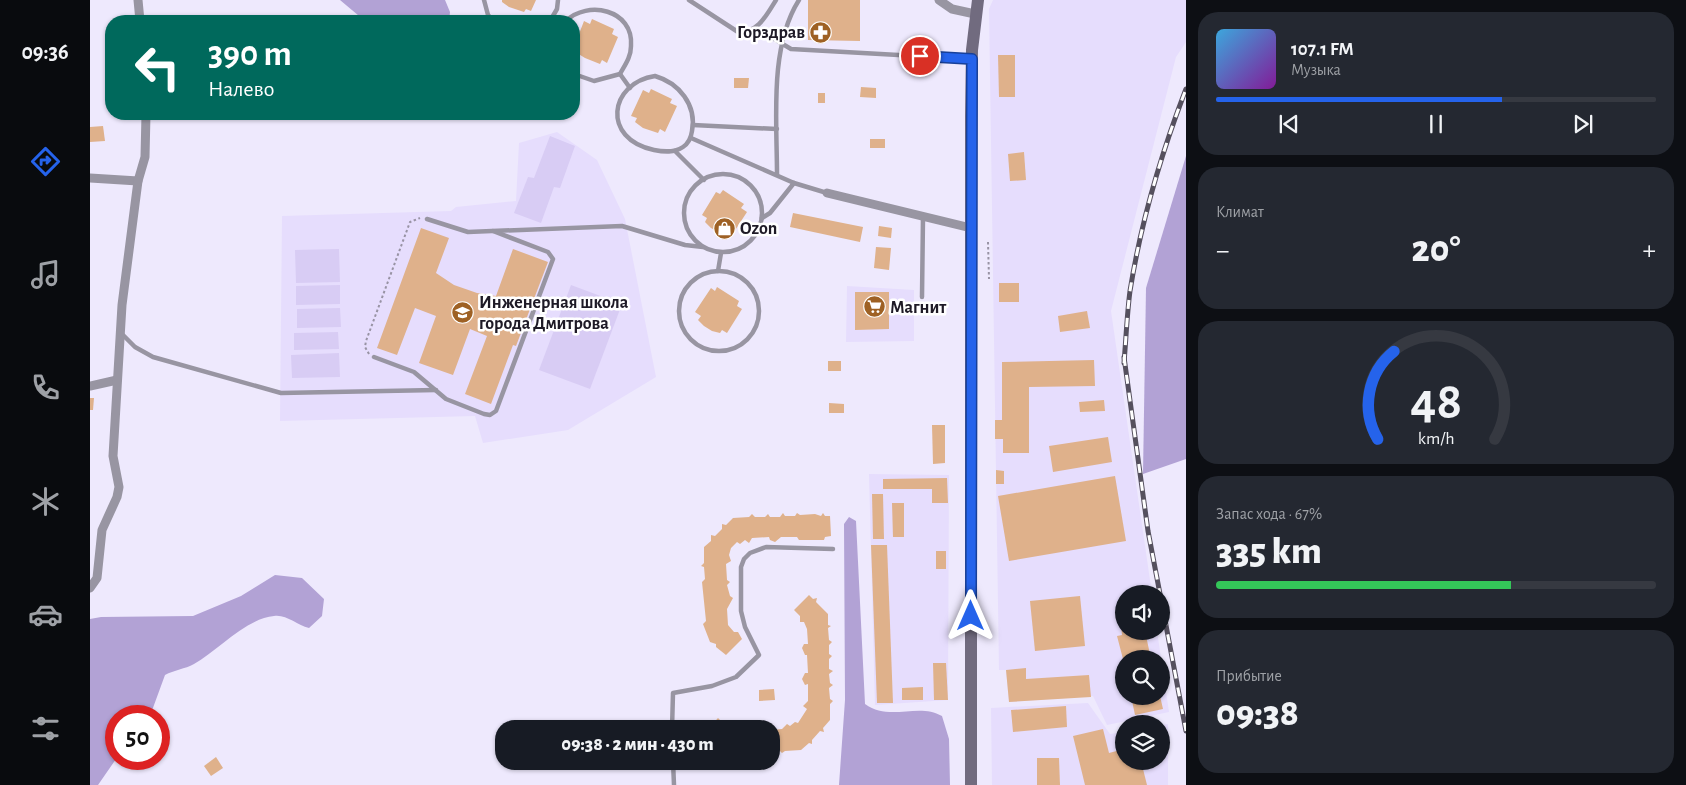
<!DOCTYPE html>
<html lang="ru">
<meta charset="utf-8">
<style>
body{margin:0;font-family:"Alegreya Sans",sans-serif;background:#242831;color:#f1f3f6;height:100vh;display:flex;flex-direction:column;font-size:19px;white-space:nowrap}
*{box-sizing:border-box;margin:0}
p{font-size:16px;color:#9ea1a6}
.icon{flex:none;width:28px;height:28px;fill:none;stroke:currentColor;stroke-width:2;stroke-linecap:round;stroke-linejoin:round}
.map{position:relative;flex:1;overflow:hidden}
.sheet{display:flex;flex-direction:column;gap:12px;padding:12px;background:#0d0f14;width:500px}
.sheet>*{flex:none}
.top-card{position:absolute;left:15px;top:15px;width:475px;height:105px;border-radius:20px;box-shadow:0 1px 4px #0004;background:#00695c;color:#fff;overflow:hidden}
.fabs{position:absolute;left:1025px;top:585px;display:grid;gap:10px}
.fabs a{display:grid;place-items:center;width:55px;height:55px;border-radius:50%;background:#171b24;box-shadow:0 1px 4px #0004;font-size:25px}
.speed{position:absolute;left:15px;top:705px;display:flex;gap:10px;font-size:25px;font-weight:700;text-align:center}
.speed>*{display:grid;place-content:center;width:65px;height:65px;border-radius:50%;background:#171b24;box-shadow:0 1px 4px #0004;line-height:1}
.speed .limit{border:8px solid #d22;background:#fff;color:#111}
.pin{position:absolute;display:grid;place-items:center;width:42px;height:42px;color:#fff;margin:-21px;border:2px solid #fff;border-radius:50%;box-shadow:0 1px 5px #0007}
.me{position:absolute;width:55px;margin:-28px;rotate:0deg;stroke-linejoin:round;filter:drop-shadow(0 0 4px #0008)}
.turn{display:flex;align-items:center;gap:18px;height:105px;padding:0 20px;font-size:22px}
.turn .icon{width:65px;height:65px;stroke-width:2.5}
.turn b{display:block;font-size:35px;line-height:42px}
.big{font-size:38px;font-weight:800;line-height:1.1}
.sheet .card{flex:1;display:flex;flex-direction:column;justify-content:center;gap:8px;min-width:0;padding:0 18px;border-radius:20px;background:#242831}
.sheet .dial{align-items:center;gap:0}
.dial svg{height:130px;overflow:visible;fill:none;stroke:#363941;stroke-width:7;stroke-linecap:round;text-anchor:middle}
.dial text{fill:#f1f3f6;stroke:none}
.song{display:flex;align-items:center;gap:15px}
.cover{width:60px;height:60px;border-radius:8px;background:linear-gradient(135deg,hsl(200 70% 55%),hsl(290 70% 35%))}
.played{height:5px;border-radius:2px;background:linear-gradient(90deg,#2563eb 65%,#363941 65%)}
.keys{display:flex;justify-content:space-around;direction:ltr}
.heat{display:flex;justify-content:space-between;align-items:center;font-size:28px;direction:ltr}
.charge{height:8px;border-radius:4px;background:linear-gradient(90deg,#34c759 67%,#363941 0)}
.trip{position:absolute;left:405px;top:720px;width:285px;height:50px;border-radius:20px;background:#171b24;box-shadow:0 1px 4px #0004;font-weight:800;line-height:50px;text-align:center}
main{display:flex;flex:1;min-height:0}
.tab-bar{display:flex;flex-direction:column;width:90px;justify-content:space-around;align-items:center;background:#090b0e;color:#9ea1a6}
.tab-bar .icon{width:35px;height:35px}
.tab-bar .on{color:#2563eb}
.tab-bar b{font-size:22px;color:#f1f3f6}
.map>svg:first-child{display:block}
</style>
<main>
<nav class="tab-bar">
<b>09:36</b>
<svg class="icon on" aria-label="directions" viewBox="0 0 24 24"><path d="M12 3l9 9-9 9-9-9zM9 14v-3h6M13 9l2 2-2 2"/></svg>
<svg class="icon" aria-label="music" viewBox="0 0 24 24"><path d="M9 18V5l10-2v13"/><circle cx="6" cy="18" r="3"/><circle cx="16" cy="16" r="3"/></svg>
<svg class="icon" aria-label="phone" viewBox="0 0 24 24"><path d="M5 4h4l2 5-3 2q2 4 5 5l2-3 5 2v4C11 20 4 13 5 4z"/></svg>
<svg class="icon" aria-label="climate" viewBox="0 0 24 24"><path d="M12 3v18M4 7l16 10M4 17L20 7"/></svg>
<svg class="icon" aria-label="car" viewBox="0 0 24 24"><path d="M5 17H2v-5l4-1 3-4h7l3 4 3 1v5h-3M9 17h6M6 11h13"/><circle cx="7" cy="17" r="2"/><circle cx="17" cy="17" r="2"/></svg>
<svg class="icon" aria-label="filters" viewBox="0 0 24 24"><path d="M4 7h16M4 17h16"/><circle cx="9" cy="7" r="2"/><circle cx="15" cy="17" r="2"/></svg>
</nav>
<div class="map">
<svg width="1096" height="785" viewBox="0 0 1096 785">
<rect width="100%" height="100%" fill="#eee9fd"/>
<g fill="#e6ddfd" fill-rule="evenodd">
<path d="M 903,0 L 1096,0 L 1096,42 L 1086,57 L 1021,311 L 1062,594 L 1034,594 L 1034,631 L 1067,631 L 1079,712 L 1017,725 L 1003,696 L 919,702 L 916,670 L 909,670 L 899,9 ZM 1034,659 L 1071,659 L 1071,696 L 1034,696 Z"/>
<polygon points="467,132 507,160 535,219 566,377 478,430 393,443 385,416 190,421 192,216 361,211 366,207 426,201 429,143"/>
<polygon points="757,286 824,290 824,341 756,342"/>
<polygon points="779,474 859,475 858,700 785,705"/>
<polygon points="998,703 1020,734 1034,732 1034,761 1071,761 1071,725 1078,724 1078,785 902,785 901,708"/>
</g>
<g fill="#d8ccf4">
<polygon points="460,136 485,146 470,188 464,187 451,223 424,213 438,177 444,178"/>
<polygon points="249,249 250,282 206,283 205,250"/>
<polygon points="250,285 250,304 206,305 206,286"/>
<polygon points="481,285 532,304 500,389 449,370"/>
<polygon points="250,308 251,327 207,328 207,309"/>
<polygon points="248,332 249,349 204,350 204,333"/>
<polygon points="249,353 250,377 202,378 201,355"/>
</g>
<g fill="#b2a2d5">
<polygon points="250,0 355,0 360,12 359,21 275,21"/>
<polygon points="1096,156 1096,459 1053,474 1056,288"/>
<path d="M 759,517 L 766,521 L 775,704 C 800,722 828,702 852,716 L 859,739 L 860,785 L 749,785 L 755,700 L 754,524 Z"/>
<path d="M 185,575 L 212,578 L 234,599 L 232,616 L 219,628 C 207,625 196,614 184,616 C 157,618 127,651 104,664 C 95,669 84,670 75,675 L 60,716 L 26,716 L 26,759 L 8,785 L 0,785 L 0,619 L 11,617 L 103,616 L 151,596 Z"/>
</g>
<g fill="#dfb18b">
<polygon points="412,0 446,0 441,11 436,9 434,12 419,7 412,2"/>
<polygon points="718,0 770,0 770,41 718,40"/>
<polygon points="502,19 524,29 522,34 528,37 517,63 512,60 510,64 495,58 487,53 489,49 484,47 494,21 500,24"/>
<polygon points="908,55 925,55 925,97 909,97"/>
<polygon points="644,78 659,78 658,88 644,88"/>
<polygon points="771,87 786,88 786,98 770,97"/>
<polygon points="561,89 582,99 580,103 587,106 575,132 570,129 568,133 553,128 545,122 547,118 541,116 553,90 559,93"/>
<rect x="728" y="93" width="7" height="10"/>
<polygon points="13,126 15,141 0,142 0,127"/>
<rect x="780" y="139" width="15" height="9"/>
<polygon points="934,152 936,180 920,181 918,154"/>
<polygon points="633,190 654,204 651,208 657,212 642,235 637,232 635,235 621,228 615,222 617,218 612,215 626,192 630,194"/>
<polygon points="703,213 773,227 770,242 700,227"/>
<polygon points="789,226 802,228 801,238 788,236"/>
<polygon points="331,228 359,238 346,273 364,285 387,293 406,296 423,249 458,262 426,346 423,345 401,404 375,394 397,336 380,329 363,375 329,363 346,316 325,308 307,355 287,348"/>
<polygon points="786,247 801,248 799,270 784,268"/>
<rect x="909" y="283" width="20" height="19"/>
<polygon points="627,287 649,301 647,306 652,309 637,333 632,330 630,333 622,331 614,326 608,320 611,316 605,312 621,288 625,291"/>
<polygon points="765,292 799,292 799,329 765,330"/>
<polygon points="997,311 1000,328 970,332 968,316"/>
<polygon points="1004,360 1005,386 939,387 939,453 913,453 913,439 905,439 905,420 912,420 912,362"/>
<rect x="738" y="361" width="13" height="10"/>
<polygon points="0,398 4,398 3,410 0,410"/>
<polygon points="1014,400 1015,411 990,412 989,402"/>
<polygon points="739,403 754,404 754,413 739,413"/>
<polygon points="842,425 855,425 855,463 843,464"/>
<polygon points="1018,437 1022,462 963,472 959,446"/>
<polygon points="906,470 914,471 914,484 906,484"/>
<polygon points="1025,476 1036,541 919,561 908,496"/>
<polygon points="857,478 858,503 842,503 842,489 793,489 793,479"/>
<polygon points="782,494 793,494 794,539 783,539"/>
<polygon points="802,503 814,503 814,537 803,537"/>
<polygon points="693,513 695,516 705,516 707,513 710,515 725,514 731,516 733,513 735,516 740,516 741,536 735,537 734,540 709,540 707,537 691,537 685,542 680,540 679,537 662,538 659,543 655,540 650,544 647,542 641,548 639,555 641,561 636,564 637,580 640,582 637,585 640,596 643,598 637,609 638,625 644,632 648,632 652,639 636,655 626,647 626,644 620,642 613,624 616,621 612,582 615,579 614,567 611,566 614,563 614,547 621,541 621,535 625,536 632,529 632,524 636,525 643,518 659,517 662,514 665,517 675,517 678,514 680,517 690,517"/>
<polygon points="781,545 797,545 803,703 787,703"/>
<rect x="846" y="551" width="10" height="18"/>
<polygon points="719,595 723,599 727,598 726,602 738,614 738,625 741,626 738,628 739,640 742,642 739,645 739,654 742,656 739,659 739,669 743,671 739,674 740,683 743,685 739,688 740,699 743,701 740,704 740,720 733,728 734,732 730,731 722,740 722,744 719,743 711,750 695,751 692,753 689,750 681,750 681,730 692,729 697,724 700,726 705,722 708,723 717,709 713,706 718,701 718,684 715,685 712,679 715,673 718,673 717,655 715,655 712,648 714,644 718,644 717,629 714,622 710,622 710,616 704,610"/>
<polygon points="990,596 995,646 945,651 940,601"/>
<polygon points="1031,626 1034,626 1034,631 1055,631 1061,659 1033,659 1027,636 1032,635"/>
<polygon points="843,663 856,663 858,700 844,700"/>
<polygon points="936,668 936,679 999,675 1001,697 919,702 916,670"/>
<polygon points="833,687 833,700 812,700 812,688"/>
<polygon points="684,689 685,700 669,701 669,690"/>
<polygon points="1041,696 1070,696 1073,709 1045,715"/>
<polygon points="976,706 977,727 923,732 921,710"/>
<polygon points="628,718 632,722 637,721 636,725 641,729 618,729"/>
<polygon points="1013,729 1019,753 1034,749 1034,761 1051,761 1057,785 995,785 983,736"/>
<polygon points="126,757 133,768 121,776 114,766"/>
<polygon points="947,758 969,758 970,785 947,785"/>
</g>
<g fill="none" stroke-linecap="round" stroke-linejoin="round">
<g stroke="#9893a4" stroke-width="2" stroke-dasharray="2.5 2.5" stroke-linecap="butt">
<polyline points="898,242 899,279"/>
<polyline points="279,354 275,347 276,341 320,222 330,218"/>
</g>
<g stroke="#9895a2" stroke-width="4.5">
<polyline points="394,0 398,15 403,21"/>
<path d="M 599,0 L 648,32 C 668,33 676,16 686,0"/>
<polyline points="460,21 467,9 468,0"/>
<path d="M 476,21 C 497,0 544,9 541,46 C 541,57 535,65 530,74 L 504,81 L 484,74"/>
<polyline points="666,28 701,49 880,59"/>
<polyline points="530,74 540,88"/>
<path d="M 565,76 C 589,83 607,105 602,131 C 601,138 599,143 593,147 C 584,153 574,152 564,150 C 511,139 519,83 565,76 Z"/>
<polyline points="603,125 687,129"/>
<polyline points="601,138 704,183 737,193"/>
<polyline points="585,151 614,180"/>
<path d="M 687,174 C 687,121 679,47 709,0"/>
<circle cx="633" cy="213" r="39"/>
<polyline points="672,218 680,213 704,183"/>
<polyline points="337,219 378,232 532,226 595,245 613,247"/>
<polyline points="628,271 631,253"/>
<circle cx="629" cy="311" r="40"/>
<polyline points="832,297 833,217"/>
<polyline points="31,333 45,347 63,357 191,393 346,390"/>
<polyline points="284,357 324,372 356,399 394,414 400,415 406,411 463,259 458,252 403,231"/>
<polyline points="582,729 583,693 622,686 646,677 669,655 655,627 651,611 651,567 654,559 660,553 676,547 743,549"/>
<polyline points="583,761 584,785"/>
</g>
<g stroke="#9895a2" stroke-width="9">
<polyline points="48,0 50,21"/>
<polyline points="849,0 862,9 885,14"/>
<polyline points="0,178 48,181"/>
<polyline points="737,193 881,228"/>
<polyline points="0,386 27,380"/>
<polyline points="0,588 7,578 12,530 27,497 29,487 23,456 32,305 48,181 55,157 56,114"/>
</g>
<polyline stroke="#716b7f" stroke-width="12" points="881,785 881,116 882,50 888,0"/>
<defs>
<g id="rail">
<polyline points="1034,357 1058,531 1070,594"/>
<path d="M 1034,363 C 1036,339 1037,314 1040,291 C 1051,222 1071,154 1096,89"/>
<polyline points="1071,599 1096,731"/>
</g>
</defs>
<use href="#rail" stroke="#55505e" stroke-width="5"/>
<use href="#rail" stroke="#fff" stroke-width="3" stroke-dasharray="9" stroke-linecap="butt"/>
</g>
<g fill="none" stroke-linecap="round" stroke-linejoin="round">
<defs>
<polyline id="route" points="830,56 882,59 881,616"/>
</defs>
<use href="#route" stroke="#184099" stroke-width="12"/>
<use href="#route" stroke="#2563eb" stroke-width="9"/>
</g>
<defs>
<symbol id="pharmacy-disc" viewBox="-11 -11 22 22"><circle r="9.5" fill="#9e6124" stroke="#fff"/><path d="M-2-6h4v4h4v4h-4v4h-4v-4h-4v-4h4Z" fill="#fff"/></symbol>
<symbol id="shop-disc" viewBox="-11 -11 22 22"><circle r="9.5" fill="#9e6124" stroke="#fff"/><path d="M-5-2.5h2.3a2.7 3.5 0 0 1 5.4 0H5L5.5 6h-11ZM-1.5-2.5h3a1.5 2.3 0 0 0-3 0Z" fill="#fff"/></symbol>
<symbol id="supermarket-disc" viewBox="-11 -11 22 22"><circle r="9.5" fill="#9e6124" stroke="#fff"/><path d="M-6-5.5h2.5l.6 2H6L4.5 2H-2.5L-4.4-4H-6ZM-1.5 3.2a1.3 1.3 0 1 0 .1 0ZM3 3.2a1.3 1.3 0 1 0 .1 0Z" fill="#fff"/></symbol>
<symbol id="school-disc" viewBox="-11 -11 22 22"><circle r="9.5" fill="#9e6124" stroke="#fff"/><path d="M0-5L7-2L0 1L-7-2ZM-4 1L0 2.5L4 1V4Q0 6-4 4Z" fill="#fff"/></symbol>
</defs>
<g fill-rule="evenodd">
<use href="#pharmacy-disc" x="718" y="20" width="25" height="25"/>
<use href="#shop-disc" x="622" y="216" width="25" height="25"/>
<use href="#supermarket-disc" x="772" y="294" width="25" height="25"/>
<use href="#school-disc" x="360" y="300" width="25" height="25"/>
</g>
<g text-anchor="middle" stroke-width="5" stroke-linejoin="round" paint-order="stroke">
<g font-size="18" font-weight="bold" fill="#1e1a26" stroke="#fff" text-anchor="start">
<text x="715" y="38" text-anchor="end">Горздрав</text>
<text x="650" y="234">Ozon</text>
<text x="389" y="308">Инженерная школа<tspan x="389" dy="21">города Дмитрова</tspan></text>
<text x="800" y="313">Магнит</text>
</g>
</g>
</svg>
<div class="fabs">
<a><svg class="icon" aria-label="sound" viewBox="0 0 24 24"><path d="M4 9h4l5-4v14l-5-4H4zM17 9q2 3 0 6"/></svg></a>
<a><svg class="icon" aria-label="search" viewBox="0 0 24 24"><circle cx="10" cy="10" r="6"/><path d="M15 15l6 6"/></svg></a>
<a><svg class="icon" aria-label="layers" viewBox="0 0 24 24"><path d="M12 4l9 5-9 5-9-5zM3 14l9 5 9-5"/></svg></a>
</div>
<div class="speed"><div class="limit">50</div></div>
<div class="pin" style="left:830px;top:56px;background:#d93025"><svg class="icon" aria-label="arrive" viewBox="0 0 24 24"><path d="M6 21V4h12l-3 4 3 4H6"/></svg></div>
<svg class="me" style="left:881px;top:616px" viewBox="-20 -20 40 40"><path d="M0-17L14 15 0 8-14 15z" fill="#2563eb" stroke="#fff" stroke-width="4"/></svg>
<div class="trip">09:38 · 2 мин · 430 m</div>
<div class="top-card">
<div class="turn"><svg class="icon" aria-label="left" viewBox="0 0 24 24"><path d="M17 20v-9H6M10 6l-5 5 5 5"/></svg><div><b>390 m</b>Налево</div></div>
</div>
</div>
<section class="sheet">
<div class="card">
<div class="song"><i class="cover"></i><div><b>107.1 FM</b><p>Музыка</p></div></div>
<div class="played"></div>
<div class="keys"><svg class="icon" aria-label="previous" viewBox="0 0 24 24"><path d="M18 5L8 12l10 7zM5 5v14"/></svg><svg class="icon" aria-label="pause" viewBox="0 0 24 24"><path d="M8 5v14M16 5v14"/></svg><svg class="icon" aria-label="next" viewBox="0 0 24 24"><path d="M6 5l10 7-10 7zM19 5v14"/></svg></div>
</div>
<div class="card"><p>Климат</p>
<div class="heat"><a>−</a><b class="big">20°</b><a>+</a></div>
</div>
<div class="card dial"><svg viewBox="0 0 100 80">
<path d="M14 69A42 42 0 1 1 86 69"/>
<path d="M14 69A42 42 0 0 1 24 15" stroke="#2563eb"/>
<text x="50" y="56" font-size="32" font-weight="700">48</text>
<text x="50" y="72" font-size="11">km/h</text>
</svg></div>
<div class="card"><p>Запас хода · 67%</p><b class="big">335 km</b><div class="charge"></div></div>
<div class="card"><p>Прибытие</p><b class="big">09:38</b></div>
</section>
</main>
